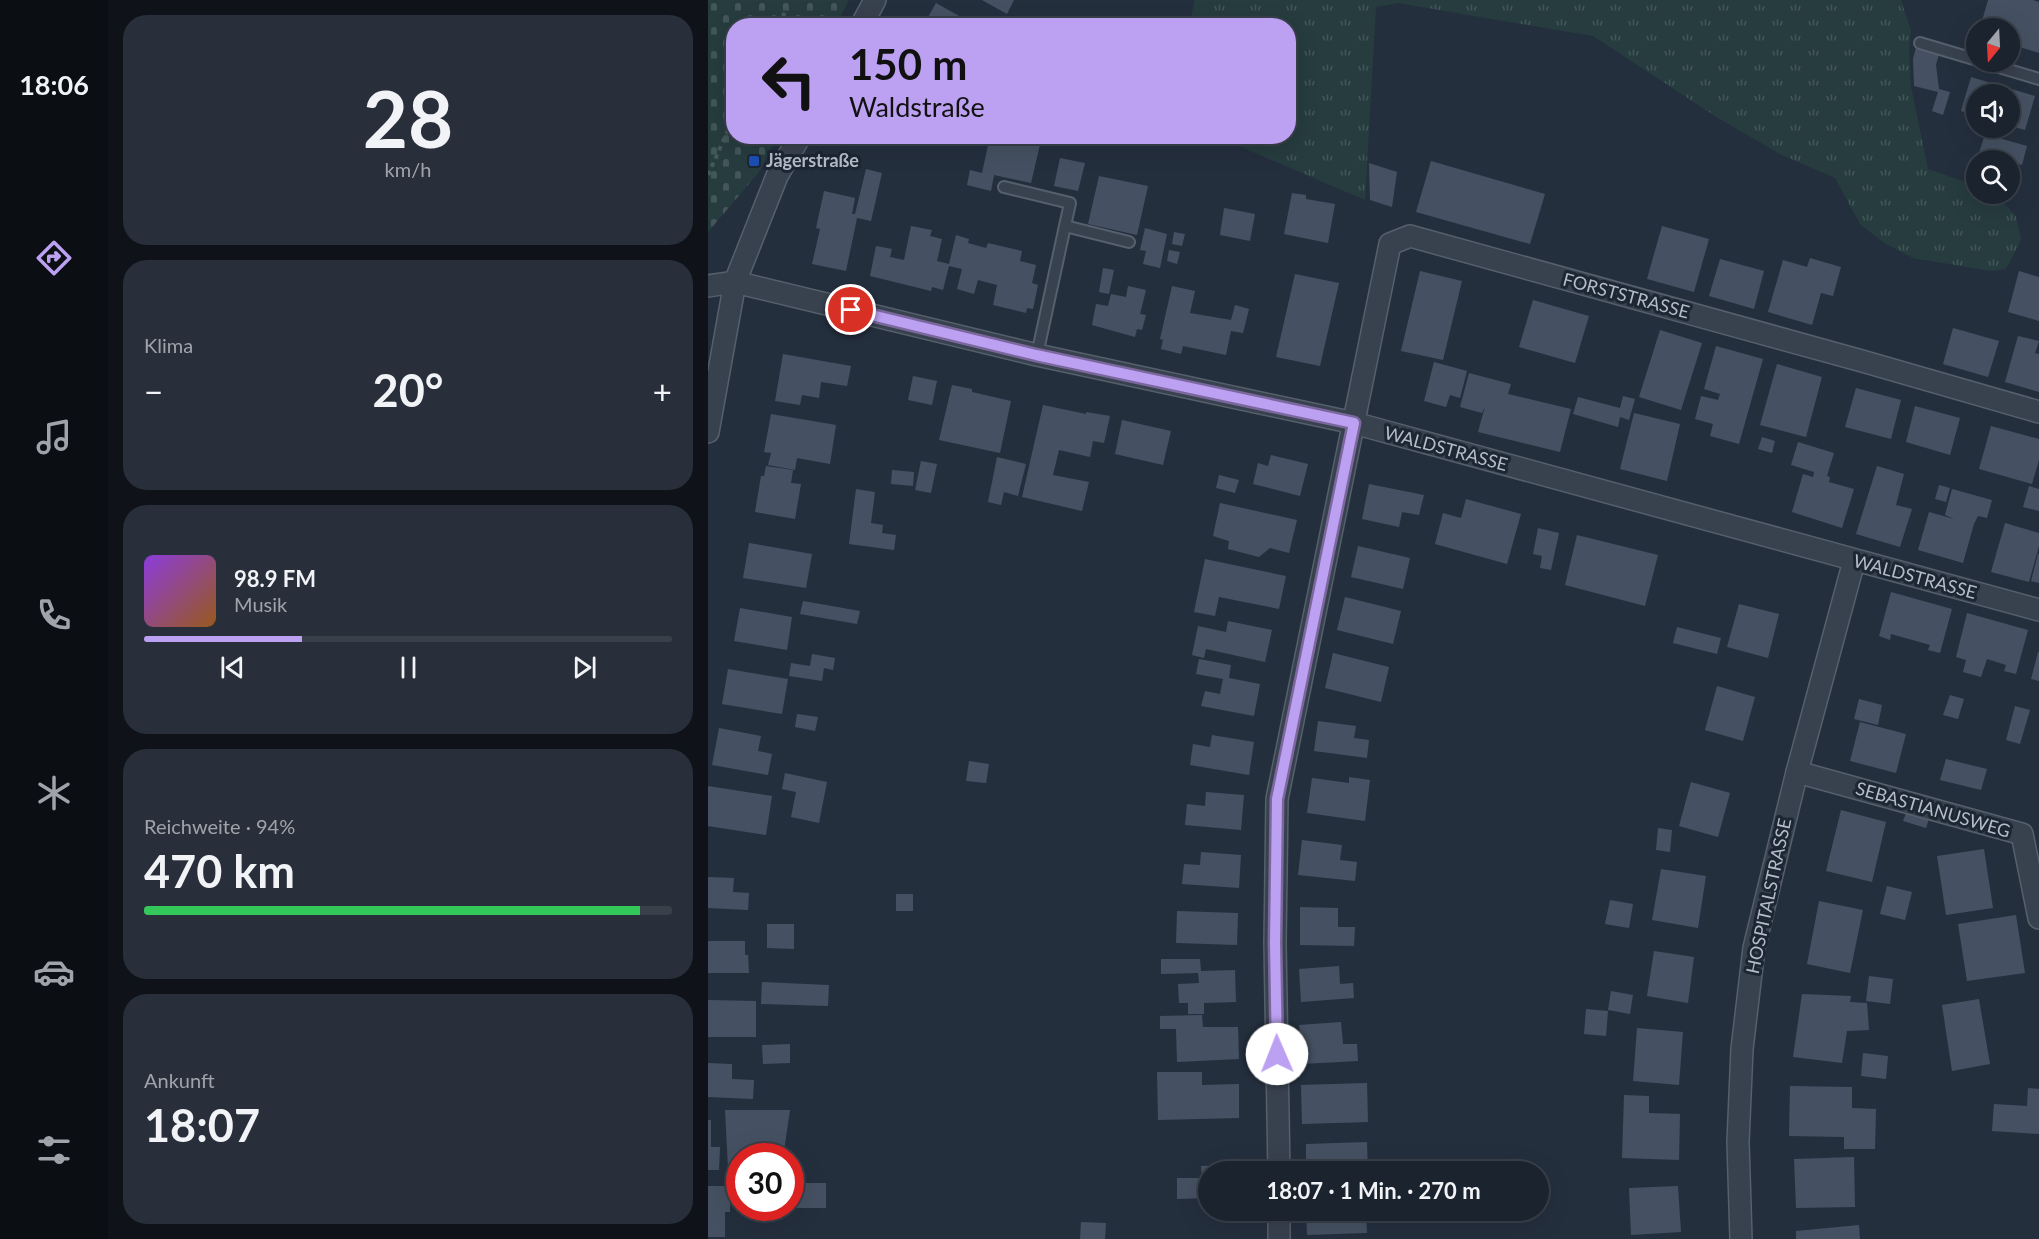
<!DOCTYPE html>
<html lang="de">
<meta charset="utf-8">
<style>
body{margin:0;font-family:Lato,sans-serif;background:#282f3a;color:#f1f3f6;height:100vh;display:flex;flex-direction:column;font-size:22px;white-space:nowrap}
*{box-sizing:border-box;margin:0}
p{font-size:20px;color:#a0a4aa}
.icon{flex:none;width:33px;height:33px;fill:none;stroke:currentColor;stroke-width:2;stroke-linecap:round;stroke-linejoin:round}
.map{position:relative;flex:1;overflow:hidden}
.details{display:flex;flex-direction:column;gap:15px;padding:15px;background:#0f1319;width:600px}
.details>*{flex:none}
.guide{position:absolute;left:18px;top:18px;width:570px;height:126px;border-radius:24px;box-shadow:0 6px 24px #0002,0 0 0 2px #39404a;background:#bca0f2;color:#111;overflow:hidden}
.needle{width:39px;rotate:198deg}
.buttons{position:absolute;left:1258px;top:18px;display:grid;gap:12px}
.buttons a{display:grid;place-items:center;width:54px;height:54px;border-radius:50%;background:#1b232e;box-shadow:0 6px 24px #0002,0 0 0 2px #39404a;font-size:30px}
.speed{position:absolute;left:18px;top:1143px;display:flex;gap:12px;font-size:30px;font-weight:700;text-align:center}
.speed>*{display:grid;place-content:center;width:78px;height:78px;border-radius:50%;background:#1b232e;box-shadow:0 6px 24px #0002,0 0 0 2px #39404a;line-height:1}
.speed .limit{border:9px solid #d22;background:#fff;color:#111}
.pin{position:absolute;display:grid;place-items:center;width:51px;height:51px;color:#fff;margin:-26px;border:3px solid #fff;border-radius:50%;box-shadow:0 2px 6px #0007}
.me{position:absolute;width:66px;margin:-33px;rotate:359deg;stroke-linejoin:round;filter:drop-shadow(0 0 4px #0008)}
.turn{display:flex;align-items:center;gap:21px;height:126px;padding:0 24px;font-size:27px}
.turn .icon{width:78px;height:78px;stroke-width:2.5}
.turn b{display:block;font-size:42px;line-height:51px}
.big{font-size:45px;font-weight:700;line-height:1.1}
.details .tile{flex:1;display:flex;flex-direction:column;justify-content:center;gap:9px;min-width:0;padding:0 21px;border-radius:24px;background:#282f3a}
.details .dial{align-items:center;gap:0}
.dial b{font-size:78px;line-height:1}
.song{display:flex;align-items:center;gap:18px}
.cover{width:72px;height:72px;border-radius:9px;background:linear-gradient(135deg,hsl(270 70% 55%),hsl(30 70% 35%))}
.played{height:6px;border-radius:3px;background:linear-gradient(90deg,#bca0f2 30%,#39404a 30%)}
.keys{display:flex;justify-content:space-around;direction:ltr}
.heat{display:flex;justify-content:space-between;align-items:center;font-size:33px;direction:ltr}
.charge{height:9px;border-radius:4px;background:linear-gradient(90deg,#34c759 94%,#39404a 0)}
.trip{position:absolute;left:490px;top:1161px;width:351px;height:60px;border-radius:30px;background:#1b232e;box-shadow:0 6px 24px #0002,0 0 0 2px #39404a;font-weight:700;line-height:60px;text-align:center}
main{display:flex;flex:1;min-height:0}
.dock{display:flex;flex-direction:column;width:108px;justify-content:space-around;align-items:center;background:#0b0e12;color:#a0a4aa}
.dock .icon{width:42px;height:42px}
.dock .current{color:#bca0f2}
.dock b{font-size:27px;color:#f1f3f6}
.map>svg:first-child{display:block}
</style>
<main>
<nav class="dock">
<b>18:06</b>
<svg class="icon current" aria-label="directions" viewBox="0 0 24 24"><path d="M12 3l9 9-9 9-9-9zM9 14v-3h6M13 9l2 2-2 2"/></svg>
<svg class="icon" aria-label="music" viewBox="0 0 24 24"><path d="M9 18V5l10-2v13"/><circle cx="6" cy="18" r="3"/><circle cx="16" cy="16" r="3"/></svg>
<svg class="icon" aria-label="phone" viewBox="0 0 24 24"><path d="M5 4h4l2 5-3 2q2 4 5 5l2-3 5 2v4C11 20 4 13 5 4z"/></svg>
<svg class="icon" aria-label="climate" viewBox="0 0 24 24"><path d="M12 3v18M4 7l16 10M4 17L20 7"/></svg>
<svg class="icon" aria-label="car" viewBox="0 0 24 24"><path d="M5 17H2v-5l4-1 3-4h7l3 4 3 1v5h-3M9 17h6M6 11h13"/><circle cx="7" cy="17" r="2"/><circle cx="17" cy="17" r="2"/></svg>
<svg class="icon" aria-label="filters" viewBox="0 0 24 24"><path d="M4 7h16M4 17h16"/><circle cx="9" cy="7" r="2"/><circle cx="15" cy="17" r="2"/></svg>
</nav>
<section class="details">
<div class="tile dial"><b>28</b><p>km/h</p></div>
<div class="tile"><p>Klima</p>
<div class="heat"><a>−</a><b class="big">20°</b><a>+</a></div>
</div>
<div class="tile">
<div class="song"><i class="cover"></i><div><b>98.9 FM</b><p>Musik</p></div></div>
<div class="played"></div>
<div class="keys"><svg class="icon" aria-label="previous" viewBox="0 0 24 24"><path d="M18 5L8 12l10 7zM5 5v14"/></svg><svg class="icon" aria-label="pause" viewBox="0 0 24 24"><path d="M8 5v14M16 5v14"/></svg><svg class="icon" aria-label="next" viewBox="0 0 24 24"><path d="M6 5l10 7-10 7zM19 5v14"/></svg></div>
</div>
<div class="tile"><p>Reichweite · 94%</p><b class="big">470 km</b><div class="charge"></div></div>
<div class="tile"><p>Ankunft</p><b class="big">18:07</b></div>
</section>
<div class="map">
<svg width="1331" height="1239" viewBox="0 0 1331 1239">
<defs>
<pattern id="grass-tufts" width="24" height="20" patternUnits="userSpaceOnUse" patternTransform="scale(1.5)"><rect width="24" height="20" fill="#263c3f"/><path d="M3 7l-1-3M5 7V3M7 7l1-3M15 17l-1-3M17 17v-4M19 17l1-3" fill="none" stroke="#435659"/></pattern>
<pattern id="cemetery-stones" width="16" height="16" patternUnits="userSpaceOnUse" patternTransform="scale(1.5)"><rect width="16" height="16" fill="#263c3f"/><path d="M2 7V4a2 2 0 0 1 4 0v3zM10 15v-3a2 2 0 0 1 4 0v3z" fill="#435659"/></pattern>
</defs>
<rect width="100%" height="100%" fill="#242f3e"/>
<polygon fill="url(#grass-tufts)" points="487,0 1193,0 1203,31 1201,50 1203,87 1220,169 1269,186 1269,194 1287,194 1308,216 1313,240 1298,269 1283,271 1205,258 1175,242 1152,224 1127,178 1072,154 1010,118 885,36 690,3 668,7 657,200 510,137 580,136 580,26 481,25"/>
<polygon fill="url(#cemetery-stones)" points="0,0 141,0 128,25 26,26 26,136 69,137 51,172 0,232"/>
<g fill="#455162">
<polygon points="274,0 306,0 299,14"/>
<polygon points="1280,0 1325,0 1331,2 1331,53 1302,44 1302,28 1272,28"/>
<polygon points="228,3 269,26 215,26"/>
<polygon points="1208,47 1231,54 1228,65 1231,89 1242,92 1235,115 1224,111 1230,92 1206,86 1205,59"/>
<polygon points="1263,77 1327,96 1317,130 1302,126 1302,94 1269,94 1269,116 1253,111"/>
<polygon points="1277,134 1319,146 1314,165 1271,153"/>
<polygon points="282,136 334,136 323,183 286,175 283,191 259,185 262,170 274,173"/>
<polygon points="352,158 377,163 370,191 346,186"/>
<polygon points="723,161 837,194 822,244 708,212"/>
<polygon points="661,163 689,172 684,207 662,200"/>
<polygon points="158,169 174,173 163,221 149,218 138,271 104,264 112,229 108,228 116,191 147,198 144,214 147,214"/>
<polygon points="391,176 440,186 429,235 380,224"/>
<polygon points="584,193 598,195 598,199 627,204 620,243 576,234"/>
<polygon points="516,208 547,214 542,241 512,235"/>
<polygon points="203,226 224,230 222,236 234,239 229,261 241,264 248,235 261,239 260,243 278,248 280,243 314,251 312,261 328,265 324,283 330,285 325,309 319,308 318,313 285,305 289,285 270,280 266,294 249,289 254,269 241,266 235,290 224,287 223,291 162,276 168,246 184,249 182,257 196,260"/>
<polygon points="954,226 1001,239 986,292 939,279"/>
<polygon points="437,228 459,234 452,268 435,264 438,251 432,250"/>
<polygon points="466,232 477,234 474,246 464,244"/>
<polygon points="461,250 472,252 469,264 459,261"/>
<polygon points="1102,258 1133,267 1125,296 1113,293 1104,325 1060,312 1075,260 1099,267"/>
<polygon points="1012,259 1056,271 1046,309 1001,296"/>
<polygon points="395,268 406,270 401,294 391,292"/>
<polygon points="712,271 754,281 735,360 693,351"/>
<polygon points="1311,271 1331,277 1331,321 1300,312"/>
<polygon points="587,274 631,283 612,366 568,357"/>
<polygon points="420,286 438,290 432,314 438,315 434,330 429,329 427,337 384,325 388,304 400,306 403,294 418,297"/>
<polygon points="464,286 487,291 482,313 523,320 527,305 541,309 535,333 523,331 518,355 475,346 473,354 453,349 455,340 452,339"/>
<polygon points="825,300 881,316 867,363 811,347"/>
<polygon points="1245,328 1291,341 1280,377 1235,364"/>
<polygon points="952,330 994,343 973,410 931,397"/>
<polygon points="1310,336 1331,341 1327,353 1331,354 1331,392 1297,382"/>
<polygon points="1008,346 1055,359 1031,444 1002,436 1005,424 987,419 993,396 1010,400 1012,394 996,389"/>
<polygon points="75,354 143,366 139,386 113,382 111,398 94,395 92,405 67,401"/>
<polygon points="726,362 759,371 752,398 742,395 738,407 716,401"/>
<polygon points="1069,364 1114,377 1098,437 1052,425"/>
<polygon points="761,373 803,384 800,394 863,409 852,452 770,432 777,406 774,413 752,407"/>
<polygon points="205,376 229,381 224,405 200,400"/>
<polygon points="244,385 264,389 264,392 303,401 292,453 231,440"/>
<polygon points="1148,388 1193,400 1183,439 1137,427"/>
<polygon points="915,396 927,399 921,420 912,417 910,427 865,414 870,397 912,408"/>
<polygon points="335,405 378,414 378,412 402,416 396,443 385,441 382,457 351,450 345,475 381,482 374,511 314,497"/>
<polygon points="1207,406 1252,418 1242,455 1198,442"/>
<polygon points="926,413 972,424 959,481 912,469"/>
<polygon points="63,414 128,425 122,464 89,458 87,470 60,465 63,453 56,452"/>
<polygon points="414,420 463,431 455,465 407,454"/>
<polygon points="1283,426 1331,439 1331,460 1324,484 1271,469"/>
<polygon points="1054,437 1067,441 1064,453 1050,449"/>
<polygon points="1090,442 1126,453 1119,476 1122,477 1121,482 1146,489 1134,528 1084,512 1095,474 1105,477 1106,472 1083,465"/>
<polygon points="563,455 600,464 592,496 545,484 550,463 560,466"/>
<polygon points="289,457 318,464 310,496 296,492 293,505 280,502"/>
<polygon points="213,461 229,464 223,493 207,490"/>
<polygon points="58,466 85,470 83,483 93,484 87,519 47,512 53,476 56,476"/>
<polygon points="1169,466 1196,474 1188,505 1204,509 1192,547 1148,534"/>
<polygon points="184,470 206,472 205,486 183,484"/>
<polygon points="511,475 531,480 527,493 508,488"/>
<polygon points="661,484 716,495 711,515 694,512 691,527 654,519"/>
<polygon points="1231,485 1242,488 1238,502 1227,499"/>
<polygon points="1321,486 1331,489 1331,511 1315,507"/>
<polygon points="148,489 167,492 163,523 175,525 174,533 188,535 186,550 141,544"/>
<polygon points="1244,489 1284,500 1279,518 1270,516 1266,524 1255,563 1210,550 1221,512 1246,519 1237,515"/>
<polygon points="758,499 813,514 799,564 727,544 735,513 753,518"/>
<polygon points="512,503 589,520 581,553 562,548 551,557 520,549 521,541 505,536"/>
<polygon points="1297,523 1331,533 1331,546 1321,582 1283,572"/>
<polygon points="830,528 851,533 843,570 832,568 834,556 825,554"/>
<polygon points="869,535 950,555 937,606 857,585"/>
<polygon points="41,543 104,554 98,588 35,578"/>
<polygon points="650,546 702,558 695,589 643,577"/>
<polygon points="1330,554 1331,554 1331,583 1323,581"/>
<polygon points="497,559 578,576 571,609 511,597 507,616 486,612"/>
<polygon points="1183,592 1244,609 1232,653 1220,650 1222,645 1183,634 1182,640 1171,636"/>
<polygon points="637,597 693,611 685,644 629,630"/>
<polygon points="95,601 152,611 149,624 92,614"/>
<polygon points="1031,604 1071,614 1060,658 1019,647"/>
<polygon points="32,608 84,617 79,650 26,641"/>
<polygon points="1259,613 1320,630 1308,674 1296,671 1298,665 1279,659 1273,677 1255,672 1258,660 1248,657"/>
<polygon points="520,621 564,630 557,662 498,649 496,658 484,655 490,626 518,632"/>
<polygon points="969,627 1013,638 1009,654 965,643"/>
<polygon points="1330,652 1331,652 1331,681 1323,679"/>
<polygon points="625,653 681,667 673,702 617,688"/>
<polygon points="104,654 127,658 125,670 116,668 114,681 81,676 83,663 102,666"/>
<polygon points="491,659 523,665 521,678 552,684 546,716 493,706 497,691 512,694 515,679 488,674"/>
<polygon points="20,669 80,679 74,714 14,704"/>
<polygon points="1009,686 1047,697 1035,741 997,730"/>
<polygon points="1242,695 1256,699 1250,719 1235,715"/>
<polygon points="1151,699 1174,705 1170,725 1146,719"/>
<polygon points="1307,706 1322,710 1312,744 1298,740"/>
<polygon points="89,714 110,717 107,731 87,727"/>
<polygon points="610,721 648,726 646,738 661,740 659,758 606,751"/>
<polygon points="1152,722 1198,734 1188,773 1142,761"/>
<polygon points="11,728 53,736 50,751 64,754 60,775 4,765"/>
<polygon points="504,735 546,742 541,775 482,765 485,744 502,747"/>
<polygon points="1238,759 1279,769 1273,790 1232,780"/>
<polygon points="261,761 281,764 278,783 258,781"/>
<polygon points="77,773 119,782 111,823 83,817 88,792 74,789"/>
<polygon points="641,777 662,780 657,821 599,813 604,778 641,783"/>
<polygon points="983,782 1022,793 1010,837 971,826"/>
<polygon points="0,786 64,796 58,835 0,826"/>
<polygon points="498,792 536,795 533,830 477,825 479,804 497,806"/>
<polygon points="1200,808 1222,815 1218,828 1195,821"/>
<polygon points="1133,810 1178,822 1164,882 1118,871"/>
<polygon points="950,828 964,830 962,852 948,850"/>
<polygon points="594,840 634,845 632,860 649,862 647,881 590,875"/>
<polygon points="1276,849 1285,908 1238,915 1229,856"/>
<polygon points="493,852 533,855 531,888 474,884 476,864 492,865"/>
<polygon points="953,869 998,876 990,928 944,920"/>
<polygon points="0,877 26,878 25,892 41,893 40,910 0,908"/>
<polygon points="1179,886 1204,892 1197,920 1172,914"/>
<rect x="188" y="894" width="17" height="17"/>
<polygon points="902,900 925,904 921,928 897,924"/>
<polygon points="1111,901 1155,910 1142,973 1099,964"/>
<polygon points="592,907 630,908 630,927 647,927 646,946 592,945"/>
<polygon points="469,911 530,913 529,945 468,943"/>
<polygon points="1308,915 1317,973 1259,981 1250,924"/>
<polygon points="59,924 86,924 86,949 59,948"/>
<polygon points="0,941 37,941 37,955 40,955 41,973 0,973"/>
<polygon points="946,951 986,957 980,1003 939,996"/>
<polygon points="453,959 492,959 493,971 527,970 528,1002 496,1003 496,1014 480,1014 480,1003 471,1003 470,984 491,983 490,973 453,974"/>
<polygon points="631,966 632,984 645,983 646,998 593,1002 591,969"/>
<polygon points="1161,976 1185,979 1182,1004 1158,1001"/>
<polygon points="54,982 121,985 120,1006 53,1004"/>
<polygon points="903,991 925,995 922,1014 900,1010"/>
<polygon points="1094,994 1143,996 1142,1002 1159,1003 1161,1030 1139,1031 1134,1063 1085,1057"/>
<polygon points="1271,999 1282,1064 1244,1071 1234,1005"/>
<polygon points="0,1000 48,1001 48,1037 0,1037"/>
<polygon points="878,1009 900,1011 898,1036 876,1034"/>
<polygon points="494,1015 495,1027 530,1027 531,1059 469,1062 468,1029 452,1029 452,1016"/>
<polygon points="633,1022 635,1044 649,1044 650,1061 594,1064 591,1025"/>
<polygon points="929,1028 975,1032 971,1085 925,1081"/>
<polygon points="82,1044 82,1063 55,1064 54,1045"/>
<polygon points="1155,1053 1180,1056 1178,1079 1153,1076"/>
<polygon points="0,1063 24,1064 24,1079 46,1080 45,1099 0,1097"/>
<polygon points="449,1072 494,1072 494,1085 531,1084 531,1118 450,1120"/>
<polygon points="659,1083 660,1122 594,1124 593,1085"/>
<polygon points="1082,1086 1144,1087 1144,1108 1168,1109 1167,1149 1136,1149 1136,1137 1081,1136"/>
<polygon points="1320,1088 1331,1089 1331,1134 1284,1131 1286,1104 1319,1106"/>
<polygon points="916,1095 941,1096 941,1113 972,1114 971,1160 914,1158"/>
<polygon points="17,1110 82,1110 76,1151 54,1151 54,1156 32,1156 32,1168 20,1168"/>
<polygon points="0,1120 3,1120 3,1147 12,1147 11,1170 0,1170"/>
<polygon points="659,1142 660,1172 598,1172 598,1144"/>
<polygon points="1146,1157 1147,1207 1088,1208 1086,1159"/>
<polygon points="532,1165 532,1172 501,1172 501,1198 469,1199 469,1178 494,1178 493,1166"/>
<rect x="82" y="1183" width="36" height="25"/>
<polygon points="0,1186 22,1186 22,1212 17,1212 17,1237 0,1237"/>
<polygon points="970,1186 973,1232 923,1235 921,1188"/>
<polygon points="598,1210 658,1210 659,1233 599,1235"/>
<polygon points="373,1222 398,1223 397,1239 372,1239"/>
<polygon points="1151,1225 1152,1239 1088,1239 1088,1231"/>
</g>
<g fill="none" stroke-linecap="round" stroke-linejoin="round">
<defs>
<g id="service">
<polyline points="1212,43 1269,60"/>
<polyline points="1274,62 1331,79"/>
<polyline points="296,187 362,203 357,226 421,242"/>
<polyline points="329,355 357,226"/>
</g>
<g id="minor">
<polyline points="153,26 167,0"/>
<polyline points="0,286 27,282 329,355 646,423 1331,610"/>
<polyline points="0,432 27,282 69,176 92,136"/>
<polyline points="1089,772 1314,834 1331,918"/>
<polyline points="571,1172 567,943 569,799 682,244 702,236 1154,361 1331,412"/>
<polyline points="571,1239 571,1210"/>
<polyline points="1033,1239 1030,1142 1034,1049 1046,948 1089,772 1146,561"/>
</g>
</defs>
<use href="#service" stroke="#565f6c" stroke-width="14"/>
<use href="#minor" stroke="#565f6c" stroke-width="24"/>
<g stroke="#44595c" stroke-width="4" stroke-dasharray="4.5 4.5" stroke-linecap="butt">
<polyline points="74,26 78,0"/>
<polyline points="0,175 26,117"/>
</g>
<use href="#service" stroke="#38414e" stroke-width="10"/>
<use href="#minor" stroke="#38414e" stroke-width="21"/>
</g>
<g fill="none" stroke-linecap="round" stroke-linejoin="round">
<defs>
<polyline id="route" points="143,310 328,355 646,423 569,799 567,943 569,1054"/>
</defs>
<use href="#route" stroke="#7a689d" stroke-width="15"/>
<use href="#route" stroke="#bca0f2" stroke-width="10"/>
</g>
<rect fill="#1a4fb4" stroke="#1d2633" stroke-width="2" x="40" y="155" width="12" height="12" rx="3"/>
<g text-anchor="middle" stroke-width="6" stroke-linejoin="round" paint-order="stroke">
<g font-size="18" font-weight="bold" fill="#b4bcc9" stroke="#1d2633" text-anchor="start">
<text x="58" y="167">Jägerstraße</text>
</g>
<g font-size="18" fill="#b4bcc9" stroke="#1d2633">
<text transform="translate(918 296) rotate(15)" y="6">FORSTSTRASSE</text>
<text transform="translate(738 449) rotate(15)" y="6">WALDSTRASSE</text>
<text transform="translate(1207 577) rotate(15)" y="6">WALDSTRASSE</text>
<text transform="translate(1225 810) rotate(16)" y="6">SEBASTIANUSWEG</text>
<text transform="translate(1061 896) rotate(-78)" y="6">HOSPITALSTRASSE</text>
</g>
</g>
</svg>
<div class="buttons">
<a><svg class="needle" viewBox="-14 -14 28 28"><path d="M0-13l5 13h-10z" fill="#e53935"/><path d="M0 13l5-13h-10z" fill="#a0a4aa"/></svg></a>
<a><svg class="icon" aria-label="sound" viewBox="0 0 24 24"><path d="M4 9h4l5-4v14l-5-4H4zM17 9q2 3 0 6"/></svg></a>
<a><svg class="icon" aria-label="search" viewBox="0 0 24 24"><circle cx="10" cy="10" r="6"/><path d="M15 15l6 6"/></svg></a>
</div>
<div class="speed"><div class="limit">30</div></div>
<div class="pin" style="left:143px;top:310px;background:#d93025"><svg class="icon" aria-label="arrive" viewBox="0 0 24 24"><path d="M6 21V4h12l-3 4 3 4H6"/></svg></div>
<svg class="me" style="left:569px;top:1054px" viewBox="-20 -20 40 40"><circle r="19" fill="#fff"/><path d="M0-13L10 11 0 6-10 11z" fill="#bca0f2"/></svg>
<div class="trip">18:07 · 1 Min. · 270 m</div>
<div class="guide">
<div class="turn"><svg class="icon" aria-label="left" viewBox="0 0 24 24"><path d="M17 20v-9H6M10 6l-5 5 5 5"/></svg><div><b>150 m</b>Waldstraße</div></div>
</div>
</div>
</main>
